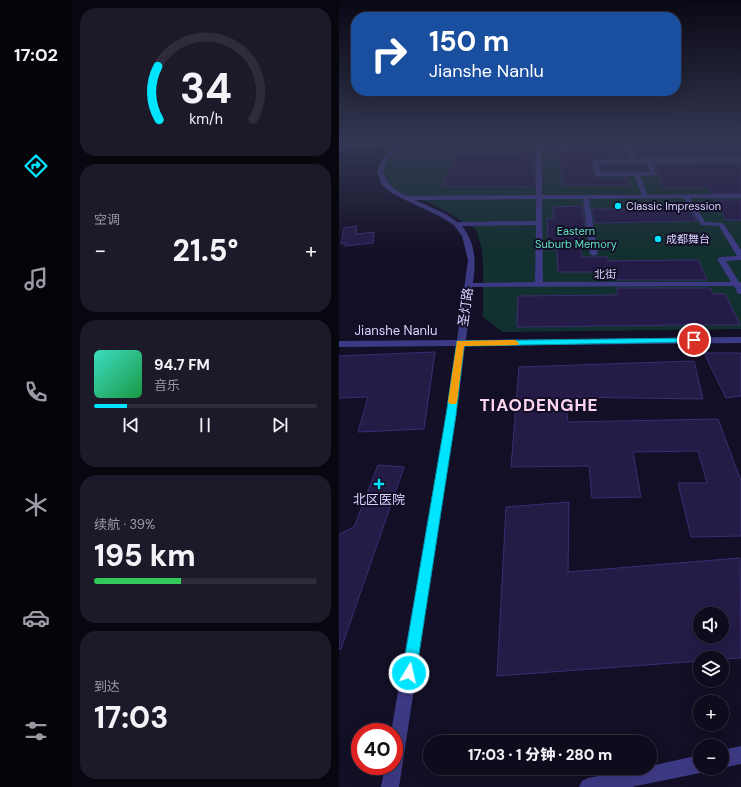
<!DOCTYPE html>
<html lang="zh">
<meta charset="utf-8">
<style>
body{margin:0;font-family:"DM Sans","Noto Sans SC",sans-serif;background:#1c1929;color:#f1f3f6;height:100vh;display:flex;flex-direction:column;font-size:15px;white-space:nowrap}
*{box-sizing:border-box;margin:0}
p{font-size:13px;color:#9b9ba3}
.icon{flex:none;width:22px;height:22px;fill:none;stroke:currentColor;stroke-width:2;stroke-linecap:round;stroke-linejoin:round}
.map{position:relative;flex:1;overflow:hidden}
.drawer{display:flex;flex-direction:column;gap:8px;padding:8px;background:#08060f;width:267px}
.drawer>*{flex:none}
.guide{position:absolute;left:12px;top:12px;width:330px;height:84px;border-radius:16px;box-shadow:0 4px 16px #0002,0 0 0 1px #2e2b3b;background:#1a4fa0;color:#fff;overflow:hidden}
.fabs{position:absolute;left:354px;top:607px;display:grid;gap:8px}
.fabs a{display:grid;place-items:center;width:36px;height:36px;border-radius:50%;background:#0e0b1c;box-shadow:0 4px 16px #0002,0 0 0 1px #2e2b3b;font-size:20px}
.speed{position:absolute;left:12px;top:723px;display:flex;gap:8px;font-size:20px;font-weight:700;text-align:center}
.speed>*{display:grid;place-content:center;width:52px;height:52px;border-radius:50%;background:#0e0b1c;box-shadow:0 4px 16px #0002,0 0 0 1px #2e2b3b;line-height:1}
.speed .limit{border:6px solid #d22;background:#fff;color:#111}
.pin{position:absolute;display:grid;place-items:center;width:34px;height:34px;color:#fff;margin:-17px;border:2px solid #fff;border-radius:50%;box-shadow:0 1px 4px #0007}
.me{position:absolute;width:44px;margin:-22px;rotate:9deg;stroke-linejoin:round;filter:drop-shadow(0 0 3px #0008)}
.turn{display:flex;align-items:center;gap:14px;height:84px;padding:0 12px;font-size:18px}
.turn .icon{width:52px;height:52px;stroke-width:2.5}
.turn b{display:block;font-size:28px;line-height:34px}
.big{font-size:30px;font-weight:800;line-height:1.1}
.drawer .tile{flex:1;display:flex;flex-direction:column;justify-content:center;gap:6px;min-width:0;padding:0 14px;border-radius:16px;background:#1c1929}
.drawer .dial{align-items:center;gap:0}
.dial svg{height:104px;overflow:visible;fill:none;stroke:#2e2b3b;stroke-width:7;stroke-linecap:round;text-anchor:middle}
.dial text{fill:#f1f3f6;stroke:none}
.song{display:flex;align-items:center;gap:12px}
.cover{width:48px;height:48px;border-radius:6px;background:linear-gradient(135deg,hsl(170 70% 55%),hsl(140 70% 35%))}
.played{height:4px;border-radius:2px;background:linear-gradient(90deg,#00e5ff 15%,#2e2b3b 15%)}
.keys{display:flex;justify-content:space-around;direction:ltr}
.heat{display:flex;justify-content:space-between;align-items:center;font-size:22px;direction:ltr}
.charge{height:6px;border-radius:3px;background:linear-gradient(90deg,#34c759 39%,#2e2b3b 0)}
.trip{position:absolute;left:84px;top:735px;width:234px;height:40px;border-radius:20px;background:#0e0b1c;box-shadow:0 4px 16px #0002,0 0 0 1px #2e2b3b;font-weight:800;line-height:40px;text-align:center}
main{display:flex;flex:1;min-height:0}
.tabs{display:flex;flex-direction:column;width:72px;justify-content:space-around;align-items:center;background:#06040b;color:#9b9ba3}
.tabs .icon{width:28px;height:28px}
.tabs .on{color:#00e5ff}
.tabs b{font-size:18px;color:#f1f3f6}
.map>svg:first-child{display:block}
</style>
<main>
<nav class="tabs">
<b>17:02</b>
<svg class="icon on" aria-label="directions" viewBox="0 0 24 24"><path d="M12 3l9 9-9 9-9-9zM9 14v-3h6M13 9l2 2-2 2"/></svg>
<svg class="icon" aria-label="music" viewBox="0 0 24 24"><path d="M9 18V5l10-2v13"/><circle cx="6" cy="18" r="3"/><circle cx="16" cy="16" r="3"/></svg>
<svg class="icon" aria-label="phone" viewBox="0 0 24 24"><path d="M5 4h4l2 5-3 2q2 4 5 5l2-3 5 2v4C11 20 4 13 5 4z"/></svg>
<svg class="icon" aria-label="climate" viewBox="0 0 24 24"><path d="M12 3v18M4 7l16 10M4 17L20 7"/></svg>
<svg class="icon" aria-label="car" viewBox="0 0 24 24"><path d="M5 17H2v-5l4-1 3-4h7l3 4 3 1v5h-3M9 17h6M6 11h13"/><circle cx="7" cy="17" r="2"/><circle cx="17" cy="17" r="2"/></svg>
<svg class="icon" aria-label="filters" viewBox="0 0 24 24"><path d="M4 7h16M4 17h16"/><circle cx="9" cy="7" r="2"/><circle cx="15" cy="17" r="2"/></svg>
</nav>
<section class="drawer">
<div class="tile dial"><svg viewBox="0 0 100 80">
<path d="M14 69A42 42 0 1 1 86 69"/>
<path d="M14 69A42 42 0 0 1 13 28" stroke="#00e5ff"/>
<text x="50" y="56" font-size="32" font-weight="700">34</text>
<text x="50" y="72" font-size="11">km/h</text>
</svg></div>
<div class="tile"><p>空调</p>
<div class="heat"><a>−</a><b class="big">21.5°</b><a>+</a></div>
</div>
<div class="tile">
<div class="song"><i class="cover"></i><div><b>94.7 FM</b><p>音乐</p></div></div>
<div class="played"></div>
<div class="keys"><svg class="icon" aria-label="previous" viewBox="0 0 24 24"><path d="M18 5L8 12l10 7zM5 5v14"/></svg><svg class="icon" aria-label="pause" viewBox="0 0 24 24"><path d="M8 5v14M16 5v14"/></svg><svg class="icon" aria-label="next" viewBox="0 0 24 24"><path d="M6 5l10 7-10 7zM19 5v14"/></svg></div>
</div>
<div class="tile"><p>续航 · 39%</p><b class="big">195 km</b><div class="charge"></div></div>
<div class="tile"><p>到达</p><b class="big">17:03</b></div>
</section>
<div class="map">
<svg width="402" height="787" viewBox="0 0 402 787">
<rect width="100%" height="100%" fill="#130f26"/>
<path fill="#12302f" d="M 76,142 L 402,142 L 402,329 L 164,332 L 144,317 L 144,264 L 143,250 L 137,229 C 121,221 107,210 91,203 C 81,199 68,198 58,192 C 18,171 48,152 76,142 Z"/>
<g fill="#241b47" stroke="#3b2d73" fill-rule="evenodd">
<polygon points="290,142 402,142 402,157 298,157"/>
<polygon points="179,150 195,150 196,187 104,186 110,168 112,168 115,154 179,153"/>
<polygon points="220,151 286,151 290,158 253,159 255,174 259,178 289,178 291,185 224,185"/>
<polygon points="261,164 307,164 309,170 262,170"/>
<polygon points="315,164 402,164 402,193 372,193 369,188 324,188"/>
<polygon points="376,200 402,200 402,220 387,220"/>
<polygon points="243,206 247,231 239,231 243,257 269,257 269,261 359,260 368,280 276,280 274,272 219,272 218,250 210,250 208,219 215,219 214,207"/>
<polygon points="253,209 351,210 358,221 256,223"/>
<polygon points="18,226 17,234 35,232 34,243 6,246 7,243 2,244 5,228"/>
<polygon points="278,288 371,288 374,294 386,294 401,325 351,325 350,323 343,325 178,327 179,296 279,295"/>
<polygon points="96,352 85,429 19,432 29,397 0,398 0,356"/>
<polygon points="365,353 402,353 402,396 387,398"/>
<polygon points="355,361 364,399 226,397 229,422 379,419 402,481 402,536 352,537 339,483 368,483 359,451 294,452 302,497 253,498 250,466 172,467 180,367"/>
<polygon points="39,465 65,467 2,649 0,649 0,534 15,527"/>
<path d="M 230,502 L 229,572 L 401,558 L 402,658 L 383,659 L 361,658 L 361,661 L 158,676 L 167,507 ZM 361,614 L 383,614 L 383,636 L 361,636 Z"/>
</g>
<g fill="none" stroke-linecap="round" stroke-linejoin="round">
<g fill="#3d3a85" fill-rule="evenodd">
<polygon points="30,142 47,142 0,150 0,146"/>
<path d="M 60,142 L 65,142 L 49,159 L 44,172 C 49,186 56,190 68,196 L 197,195 L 197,142 L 203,142 L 203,146 L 288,144 L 291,146 L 297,159 L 402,158 L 402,162 L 313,163 L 317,175 L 301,176 L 309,195 L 402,194 L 402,198 L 351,198 L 366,222 L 384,223 L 402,250 L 402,260 L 387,261 L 400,282 L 402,282 L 402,294 L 399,294 L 395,286 L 133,287 L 127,340 L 402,337 L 402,343 L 126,346 L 117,415 L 60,787 L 42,787 L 46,766 L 55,766 L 55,732 L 52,732 L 107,415 L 117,346 L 0,347 L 0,341 L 118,340 L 129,260 L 123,236 L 115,225 L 102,217 L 54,194 L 43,185 L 38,172 L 44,158 ZM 286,148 L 292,159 L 254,160 L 256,174 L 259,176 L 295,176 L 303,195 L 203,195 L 203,150 ZM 259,163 L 308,163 L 311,172 L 261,172 ZM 345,198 L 362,225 L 380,226 L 398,256 L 382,257 L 378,259 L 392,282 L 204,282 L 203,199 L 244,199 L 251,254 L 255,256 L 259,254 L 250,199 ZM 197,199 L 197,221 L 118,222 L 107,214 L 76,200 ZM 197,225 L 196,282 L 134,283 C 137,261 137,244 123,226 Z"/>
<polygon points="402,746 402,764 383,768 383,750"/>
<polygon points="361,755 361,768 368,768 367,770 361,773 292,787 240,787 243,781 249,778 299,768 311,768 311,766"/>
</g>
</g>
<linearGradient id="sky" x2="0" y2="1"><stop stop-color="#0a0815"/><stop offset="0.56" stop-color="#333752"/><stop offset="1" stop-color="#333752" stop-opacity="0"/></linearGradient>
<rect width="402" height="253" fill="url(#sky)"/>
<polygon fill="#00e5ff" stroke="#0095a6" points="355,338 358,338 358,342 125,346 117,415 77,673 75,678 70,680 65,678 63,673 107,415 118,341"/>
<polygon fill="#f59e0b" points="176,340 180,343 179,345 125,346 118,402 117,404 111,404 109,402 118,341"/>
<g fill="#00e5ff" stroke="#130f26" stroke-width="1.5">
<circle cx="279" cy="206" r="4"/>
<circle cx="319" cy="239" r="4"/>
<path d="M38 478h4v4h4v4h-4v4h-4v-4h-4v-4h4z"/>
</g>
<g text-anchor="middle" stroke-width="4" stroke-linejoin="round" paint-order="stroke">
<g font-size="11" fill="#d9d4ff" stroke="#130f26" text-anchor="start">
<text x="287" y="210">Classic Impression</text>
<text x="327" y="243">成都舞台</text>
</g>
<g font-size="11" fill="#5fe0c0" stroke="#130f26">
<text x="237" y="235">Eastern<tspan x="237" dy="13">Suburb Memory</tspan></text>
</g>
<g font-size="11" fill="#d9d4ff" stroke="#130f26">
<text x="266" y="278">北街</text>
</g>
<g font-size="13" fill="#d9d4ff" stroke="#130f26">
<text transform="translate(126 307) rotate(-82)" y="5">圣灯路</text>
<text x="57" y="335">Jianshe Nanlu</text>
</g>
<g font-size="13" fill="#d9d4ff" stroke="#130f26">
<text x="40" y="504">北区医院</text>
</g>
<g font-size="17" font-weight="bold" letter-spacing="1" fill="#ffd6f0" stroke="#130f26">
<text x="200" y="411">TIAODENGHE</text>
</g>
</g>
</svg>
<div class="fabs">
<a><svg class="icon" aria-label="sound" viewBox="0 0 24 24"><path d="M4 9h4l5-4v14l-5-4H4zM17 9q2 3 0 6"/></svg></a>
<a><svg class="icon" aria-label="layers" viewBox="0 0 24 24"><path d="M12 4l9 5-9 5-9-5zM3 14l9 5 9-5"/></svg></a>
<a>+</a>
<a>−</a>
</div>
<div class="speed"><div class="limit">40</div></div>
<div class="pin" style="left:355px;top:340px;background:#d93025"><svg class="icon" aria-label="arrive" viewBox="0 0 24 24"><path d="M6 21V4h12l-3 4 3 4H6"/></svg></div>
<svg class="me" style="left:70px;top:673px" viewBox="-20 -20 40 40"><circle r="17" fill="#00e5ff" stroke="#fff" stroke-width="3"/><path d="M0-11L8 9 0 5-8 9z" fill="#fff"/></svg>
<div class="trip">17:03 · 1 分钟 · 280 m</div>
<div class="guide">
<div class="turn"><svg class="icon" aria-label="right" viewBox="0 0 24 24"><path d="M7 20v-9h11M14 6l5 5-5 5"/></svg><div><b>150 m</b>Jianshe Nanlu</div></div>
</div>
</div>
</main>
